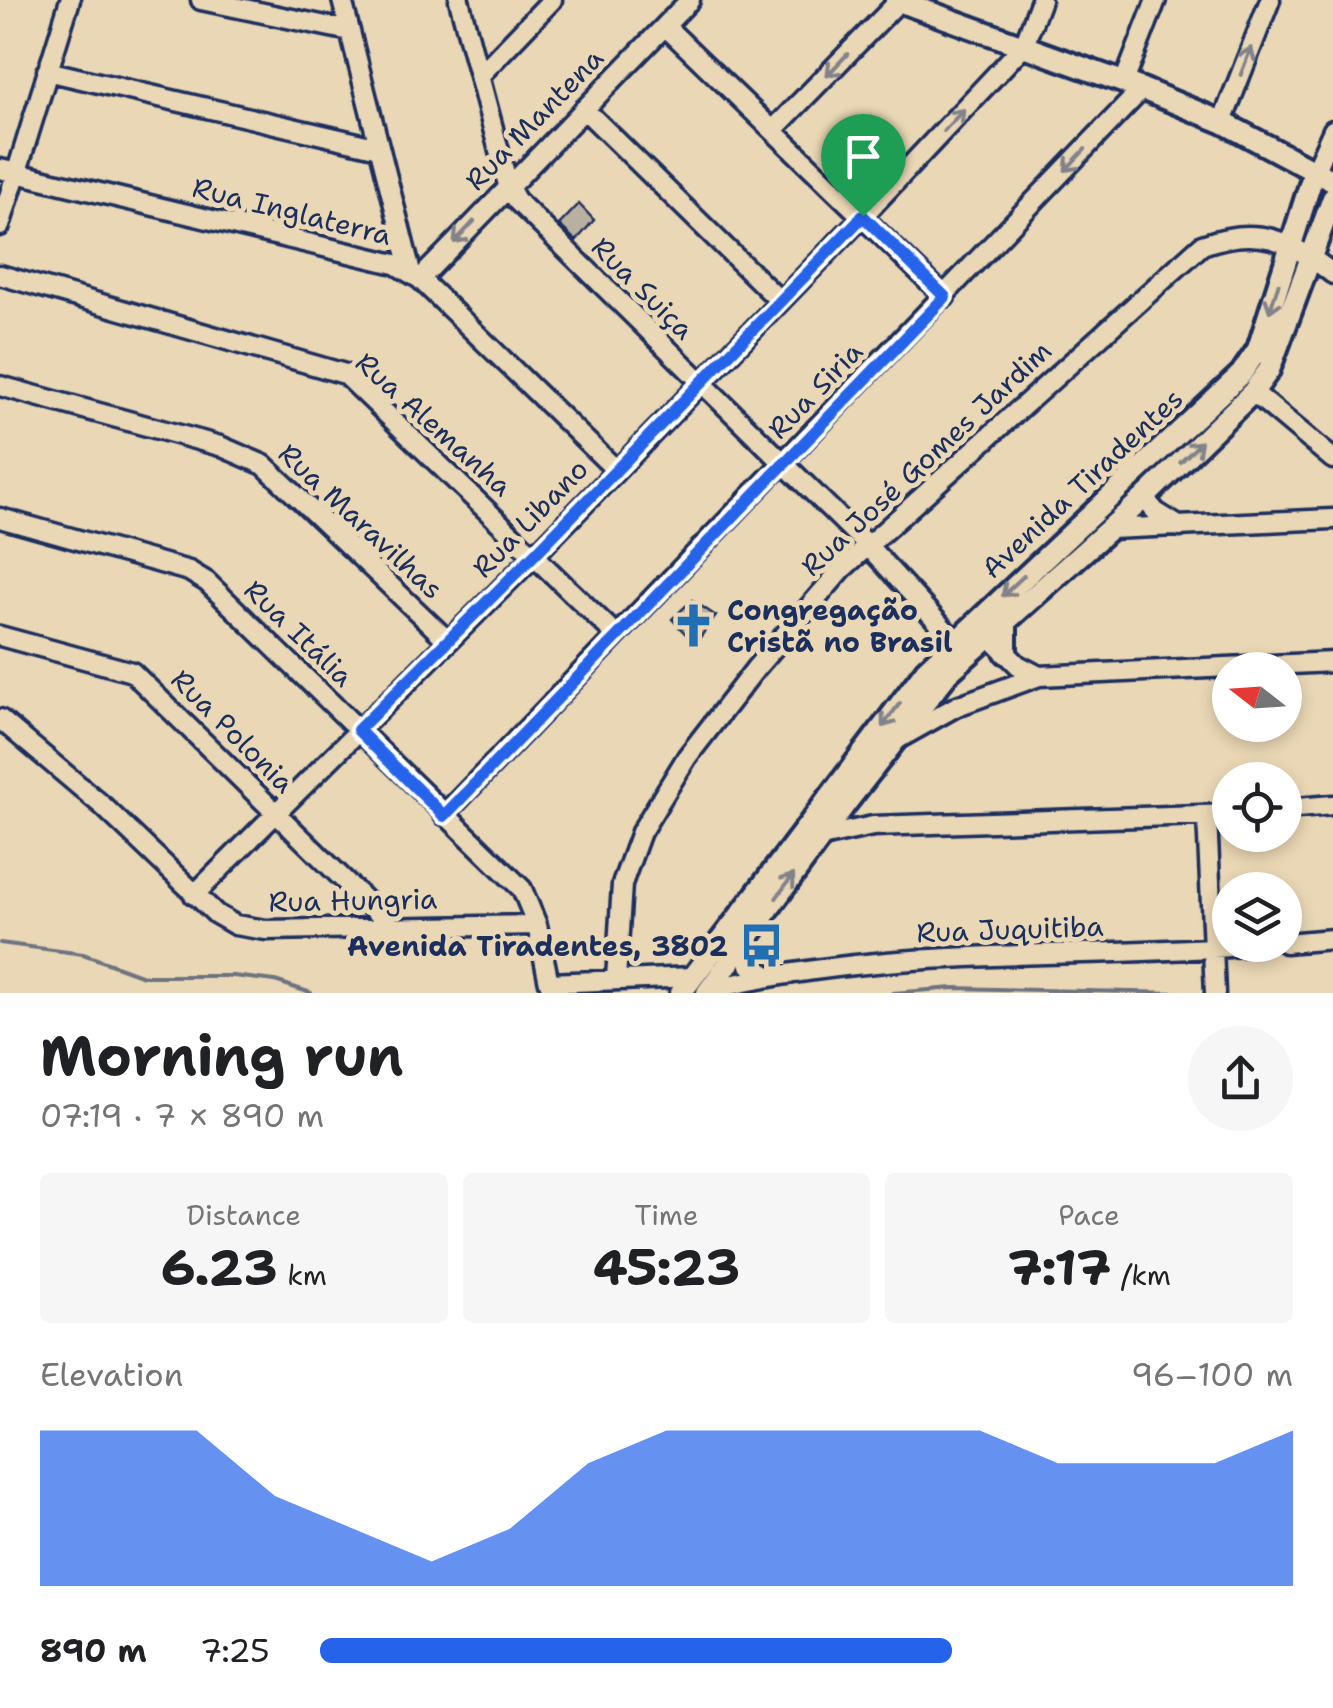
<!DOCTYPE html>
<html lang="en">
<head>
<meta charset="utf-8">
<style>
  :root { --surface:#fff; --page:#f6f6f6; --text:#202124; --muted:#757577; --accent:#2563eb }
  body { margin:0; font-family:"Shantell Sans",sans-serif; background:var(--page); color:var(--text); height:100vh; display:flex; flex-direction:column; font-size:38px; white-space:nowrap }
  * { box-sizing:border-box; margin:0 }
  p { font-size:32px; color:var(--muted) }
  .icon { flex:none; width:55px; height:55px; fill:none; stroke:currentColor; stroke-width:2; stroke-linecap:round; stroke-linejoin:round }
  .map { position:relative; height:993px; overflow:hidden }
  .side { display:flex; flex-direction:column; background:var(--surface); flex:1 }
  .side>* { flex:none }
  .needle { width:65px; rotate:287deg }
  .tools { position:absolute; left:1212px; top:652px; display:grid; gap:20px }
  .tools a { display:grid; place-items:center; width:90px; height:90px; border-radius:50%; background:var(--surface); box-shadow:0 5px 15px #0003; font-size:50px }
  .pin { position:absolute; display:grid; place-items:center; width:85px; height:85px; color:#fff; margin:-102px -42px; border-radius:50% 50% 50% 0; rotate:-45deg; box-shadow:0 0 10px #0007 }
  .pin .icon { rotate:45deg }
  .round { display:grid; place-items:center; flex:none; width:105px; height:105px; border-radius:52px; background:var(--page) }
  .headline { display:flex; align-items:center; justify-content:space-between; height:170px; padding:0 40px }
  h1 { font-size:55px; font-weight:700; line-height:75px }
  .metrics { display:grid; grid-template-columns:repeat(3,1fr); gap:15px; height:170px; padding:10px 40px }
  .metrics div { display:grid; align-content:center; border-radius:10px; background:var(--page); text-align:center }
  .metrics b { font-size:50px; font-weight:700 }
  .metrics small { font-size:28px; font-weight:400 }
  .metrics p { font-size:28px }
  .chart { height:280px; padding:20px 40px }
  .chart p { display:flex; justify-content:space-between }
  .chart svg { width:100%; height:180px; margin-top:10px; fill:var(--accent); opacity:.7 }
  ul { padding:0 40px; list-style:none; font-size:32px }
  li { display:grid; grid-template-columns:160px 120px 1fr; align-items:center; height:75px }
  li i { height:25px; border-radius:12px; background:var(--accent) }
  .map>svg:first-child { display:block }
  .lines { fill:none; stroke-linecap:round; stroke-linejoin:round }
  .stream { stroke:#6e7381; stroke-width:4 }
  .building { fill:#bab0a1; stroke:#1b2f5e; stroke-width:2.5 }
  .minor-casing { stroke:#1b2f5e; stroke-width:25 }
  .major-casing { stroke:#1b2f5e; stroke-width:28 }
  .minor { stroke:#ead7b5; stroke-width:18 }
  .major { stroke:#ead7b5; stroke-width:20 }
  .oneway { stroke:#82838a }
  .route-casing { stroke:#fff; stroke-width:20 }
  .route { stroke:#2563eb; stroke-width:12 }
  .labels { text-anchor:middle; dominant-baseline:central; stroke-width:10; stroke-linejoin:round; paint-order:stroke }
  .street-label { font-size:28px; fill:#1b2f5e; stroke:#ead7b5 }
  .poi-label { font-size:28px; font-weight:bold; fill:#1b2f5e; stroke:#ead7b5; text-anchor:start }
</style>
</head>
<body>
<div class="map">
<svg width="1333" height="993" viewBox="0 0 1333 993">
  <rect width="100%" height="100%" fill="#ead7b5"/>
  <filter id="ink" filterUnits="userSpaceOnUse"><feTurbulence type="fractalNoise" baseFrequency=".01" numOctaves="2"/><feDisplacementMap in="SourceGraphic" scale="20" xChannelSelector="R" yChannelSelector="G"/><feConvolveMatrix kernelMatrix="1 2 1 2 8 2 1 2 1" color-interpolation-filters="sRGB"/></filter>
  <g filter="url(#ink)">
    <g class="lines">
      <path class="stream" d="M0,943L83,954L143,976H233L275,981L311,993
        M893,993L953,988L1178,993"/>
    </g>
    <path class="building" d="M579,204L594,220L576,241L559,225Z
      M692,600L716,616L695,644L672,619Z"/>
    <g class="lines">
      <defs>
        <path id="minor" d="M201,0L350,31
          M342,0L411,272
          M459,0L508,185L516,200L869,547L955,641
          M665,26L945,297
          M47,71L379,148
          M480,75L552,0
          M1124,82L1156,0
          M584,109L780,301
          M1222,122L1270,0
          M775,128L899,1
          M0,169L395,264L420,279L615,469
          M1314,172L1333,130
          M0,226L70,0
          M0,275L345,374L616,635
          M420,279L690,0
          M0,386L220,446L264,465L448,641
          M1253,392L1333,459
          M1144,498L1156,512L1180,527
          M0,518L189,571L207,582L522,889L537,925L549,983L693,977
          M1110,529L1333,519
          M0,636L132,672L392,927
          M997,644L1018,665L1039,676
          M0,719L103,806L216,914L235,925L266,930L537,925
          M898,739L957,706L1039,676L1333,662
          M1285,809L1333,805
          M444,815L1142,89
          M1207,816L1215,993
          M821,837L873,826L1230,814
          M194,895L535,555L863,216L1024,45L1041,0
          M746,939L750,965L767,975
          M1285,943L1333,939
          M616,979L622,884L641,832L687,757L756,668L842,569L1202,245C1257,225 1289,239 1333,274
          M709,990C887,945 1074,960 1256,945"/>
        <path id="major" d="M896,0L1142,89L1222,122L1333,181
          M1006,653V619
          M681,993L926,670L1241,374L1258,349L1314,172
          M707,993L846,803L948,673L1144,498L1253,392L1269,370L1333,198"/>
      </defs>
      <use href="#minor" class="minor-casing"/>
      <use href="#major" class="major-casing"/>
      <use href="#minor" class="minor"/>
      <use href="#major" class="major"/>
    </g>
    <defs><path id="oneway-shaft" d="M-6 0H5M1.5-3L5.5 0L1.5 3" fill="none" stroke-width="1.6" stroke-linecap="round" stroke-linejoin="round" transform="scale(2.5)"/></defs>
    <g class="oneway">
      <use href="#oneway-shaft" transform="translate(1246 61) rotate(-69)"/>
      <use href="#oneway-shaft" transform="translate(837 65) rotate(134)"/>
      <use href="#oneway-shaft" transform="translate(954 120) rotate(-47)"/>
      <use href="#oneway-shaft" transform="translate(1075 160) rotate(133)"/>
      <use href="#oneway-shaft" transform="translate(464 232) rotate(133)"/>
      <use href="#oneway-shaft" transform="translate(1274 298) rotate(108)"/>
      <use href="#oneway-shaft" transform="translate(1191 452) rotate(-44)"/>
      <use href="#oneway-shaft" transform="translate(1013 586) rotate(137)"/>
      <use href="#oneway-shaft" transform="translate(891 715) rotate(127)"/>
      <use href="#oneway-shaft" transform="translate(785 886) rotate(-54)"/>
    </g>
  </g>
  <g class="lines" filter="url(#ink)">
    <defs>
      <path id="route" d="M863,216L945,297L444,816L358,730L534,555Z"/>
    </defs>
    <use href="#route" class="route-casing"/>
    <use href="#route" class="route"/>
  </g>
  <defs>
    <symbol id="church-bare" viewBox="-9 -9 18 18"><path d="M-1.2-6h2.4v3.5h3.3v2.4h-3.3V6h-2.4V-.1h-3.3v-2.4h3.3Z" fill="#1f6fb2" stroke="#ead7b5" stroke-width="2.5" paint-order="stroke"/></symbol>
    <symbol id="bus-bare" viewBox="-9 -9 18 18"><path d="M-5-6H5V4H4V6H2V4H-2V6H-4V4H-5ZM-3.5-4V0h7V-4ZM-3.5 1.2v1.5H-2V1.2ZM2 1.2v1.5H3.5V1.2Z" fill="#1f6fb2" stroke="#ead7b5" stroke-width="2.5" paint-order="stroke"/></symbol>
  </defs>
  <g fill-rule="evenodd">
    <use href="#church-bare" x="662" y="594" width="63" height="63"/>
    <use href="#bus-bare" x="730" y="914" width="63" height="63"/>
  </g>
  <g class="labels">
    <g class="street-label">
      <text transform="translate(534 119) rotate(-46)">Rua Mantena</text>
      <text transform="translate(292 211) rotate(14)">Rua Inglaterra</text>
      <text transform="translate(643 288) rotate(45)">Rua Suiça</text>
      <text transform="translate(815 390) rotate(-46)">Rua Siria</text>
      <text transform="translate(434 424) rotate(42)">Rua Alemanha</text>
      <text transform="translate(926 458) rotate(-43)">Rua José Gomes Jardim</text>
      <text transform="translate(1082 483) rotate(-43)">Avenida Tiradentes</text>
      <text transform="translate(530 518) rotate(-46)">Rua Libano</text>
      <text transform="translate(361 521) rotate(43)">Rua Maravilhas</text>
      <text transform="translate(299 633) rotate(44)">Rua Itália</text>
      <text transform="translate(233 731) rotate(45)">Rua Polonia</text>
      <text transform="translate(353 900) rotate(-1)">Rua Hungria</text>
      <text transform="translate(1010 929) rotate(-2)">Rua Juquitiba</text>
    </g>
    <g class="poi-label">
      <text x="727" y="610">Congregação<tspan x="727" dy="32">Cristã no Brasil</tspan></text>
      <text x="728" y="946" text-anchor="end">Avenida Tiradentes, 3802</text>
    </g>
  </g>
</svg>
<div class="tools">
<a><svg class="needle" viewBox="-14 -14 28 28"><path d="M0-13l5 13h-10z" fill="#e53935"/><path d="M0 13l5-13h-10z" fill="#757577"/></svg></a>
<a><svg class="icon" aria-label="locate" viewBox="0 0 24 24"><circle cx="12" cy="12" r="6"/><path d="M12 2v4M12 18v4M2 12h4M18 12h4"/></svg></a>
<a><svg class="icon" aria-label="layers" viewBox="0 0 24 24"><path d="M12 4l9 5-9 5-9-5zM3 14l9 5 9-5"/></svg></a>
</div>
<div class="pin" style="left:863px;top:216px;background:#1e9e55"><svg class="icon" aria-label="arrive" viewBox="0 0 24 24"><path d="M6 21V4h12l-3 4 3 4H6"/></svg></div>
</div>
<section class="side">
<div class="headline"><div><h1>Morning run</h1><p>07:19 · 7 × 890 m</p></div><a class="round"><svg class="icon" aria-label="share" viewBox="0 0 24 24"><path d="M12 15V3M7 8l5-5 5 5M5 13v7h14v-7"/></svg></a></div>
<div class="metrics">
<div><p>Distance</p><b>6.23<small> km</small></b></div>
<div><p>Time</p><b>45:23</b></div>
<div><p>Pace</p><b>7:17<small> /km</small></b></div>
</div>
<div class="chart"><p><span>Elevation</span>96–100 m</p>
<svg viewBox="0 0 160 44" preserveAspectRatio="none"><path d="M0 44V6L10 6L20 6L30 22L40 30L50 38L60 30L70 14L80 6L90 6L100 6L110 6L120 6L130 14L140 14L150 14L160 6V44z"/></svg>
</div>
<ul>
<li><b>890 m</b>7:25<i style="width:65%"></i></li>
</ul>
</section>
</body>
</html>
